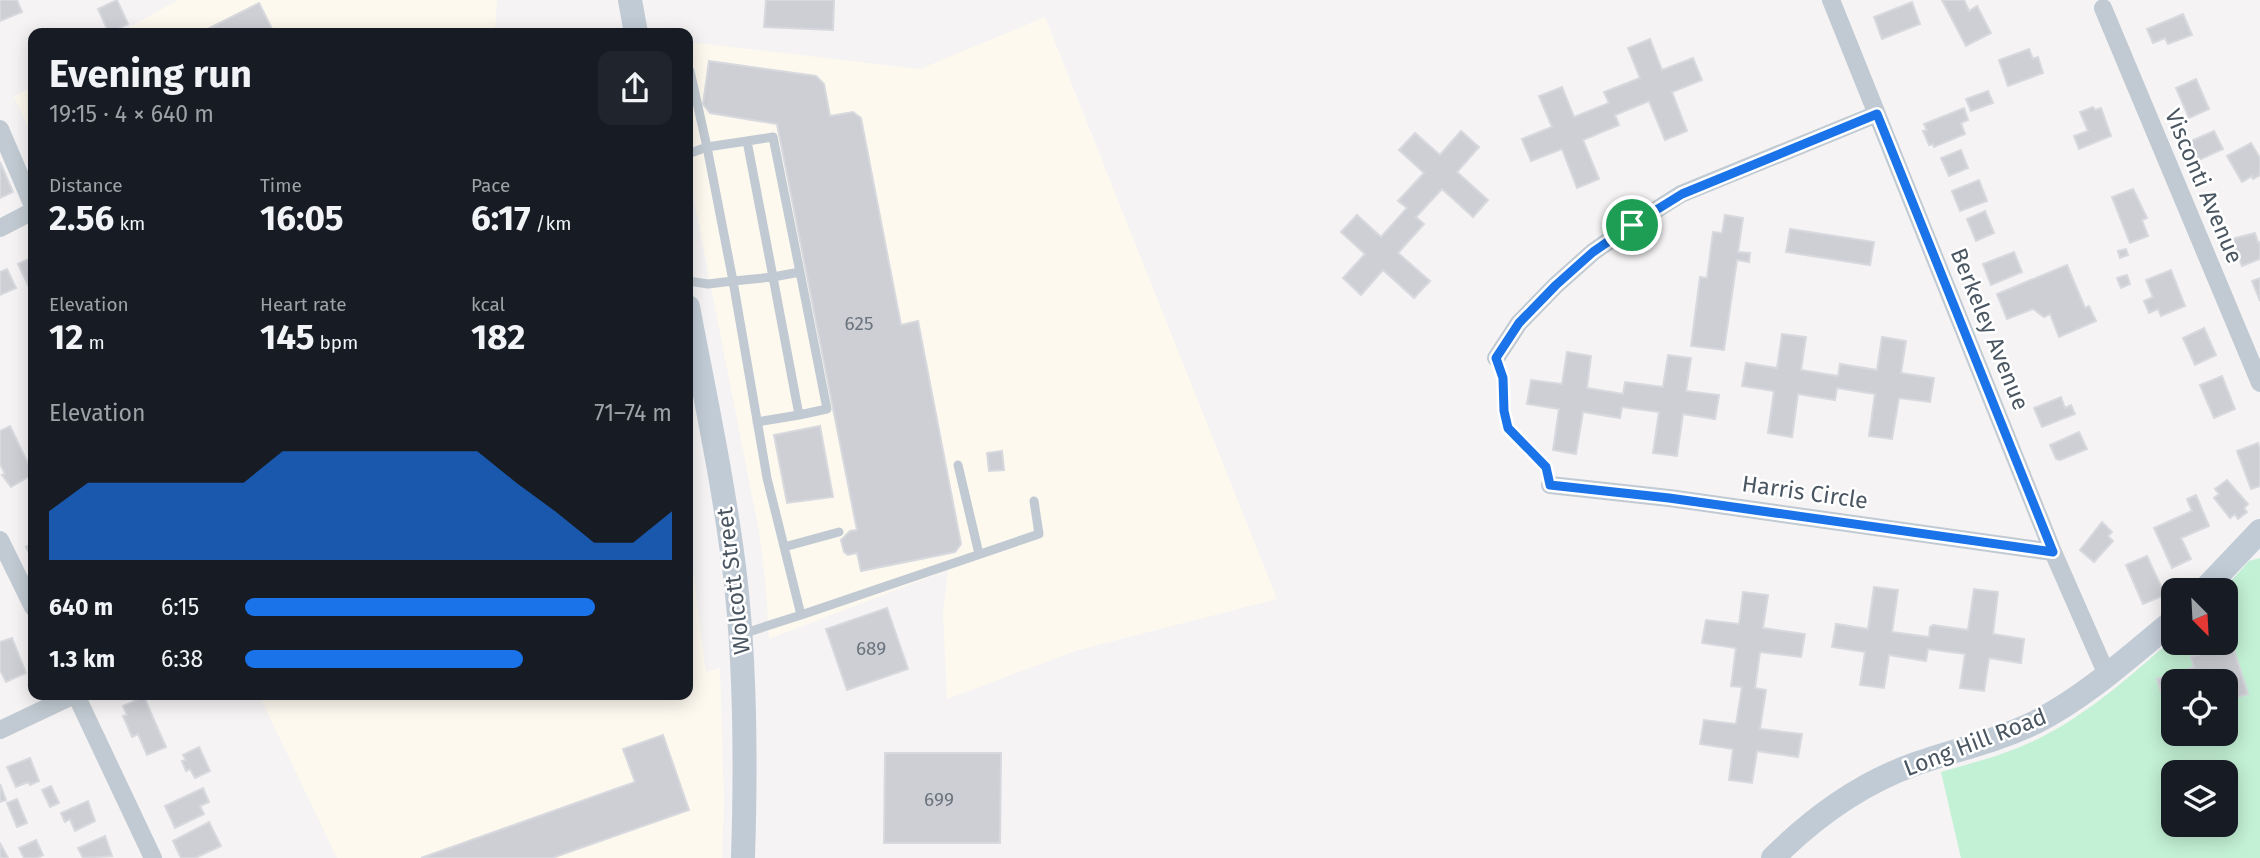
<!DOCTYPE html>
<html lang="en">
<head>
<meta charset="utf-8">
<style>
  :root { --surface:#171b24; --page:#20242c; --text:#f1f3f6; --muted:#9ea1a6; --accent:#1a73e8 }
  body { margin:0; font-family:"Fira Sans",sans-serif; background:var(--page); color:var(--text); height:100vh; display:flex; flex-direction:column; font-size:26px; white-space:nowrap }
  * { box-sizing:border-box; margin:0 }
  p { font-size:23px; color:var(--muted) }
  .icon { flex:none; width:38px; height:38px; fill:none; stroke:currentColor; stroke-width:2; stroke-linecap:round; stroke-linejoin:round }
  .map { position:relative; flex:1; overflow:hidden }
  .sheet { position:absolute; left:28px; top:28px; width:665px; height:672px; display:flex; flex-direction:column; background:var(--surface); border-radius:14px; box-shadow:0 4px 18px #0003 }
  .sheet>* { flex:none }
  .needle { width:46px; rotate:156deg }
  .buttons { position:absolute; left:2161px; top:578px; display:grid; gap:14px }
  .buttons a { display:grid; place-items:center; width:77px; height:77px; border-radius:14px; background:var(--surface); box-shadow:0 4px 18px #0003; font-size:35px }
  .pin { position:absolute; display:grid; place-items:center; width:60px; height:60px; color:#fff; margin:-30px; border:4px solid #fff; border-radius:50%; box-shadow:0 2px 7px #0007 }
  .round { display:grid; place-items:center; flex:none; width:74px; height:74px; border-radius:14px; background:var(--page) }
  .head { display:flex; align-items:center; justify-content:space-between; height:119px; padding:0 21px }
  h1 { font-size:38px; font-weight:700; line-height:52px }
  .figures { display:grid; grid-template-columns:repeat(3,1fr); gap:10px; height:119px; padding:7px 21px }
  .figures div { display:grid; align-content:center }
  .figures b { font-size:35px; font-weight:700 }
  .figures small { font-size:19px; font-weight:400 }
  .figures p { font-size:19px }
  .chart { height:196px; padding:14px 21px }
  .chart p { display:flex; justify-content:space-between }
  .chart svg { width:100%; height:126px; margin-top:7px; fill:var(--accent); opacity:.7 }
  ul { padding:0 21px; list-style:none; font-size:23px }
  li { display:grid; grid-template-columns:112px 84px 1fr; align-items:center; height:52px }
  li i { height:18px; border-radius:9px; background:var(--accent) }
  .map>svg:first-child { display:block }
  .commercial { fill:#fdf9ef }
  .green { fill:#c3f1d5; fill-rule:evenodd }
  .building { fill:#cdcfd5; stroke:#d7d9de; stroke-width:2 }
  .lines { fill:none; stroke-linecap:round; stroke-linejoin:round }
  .path { stroke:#7ad0a6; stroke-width:2.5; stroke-dasharray:5 3.5; stroke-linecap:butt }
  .service { stroke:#c1cad2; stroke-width:9 }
  .minor { stroke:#c1cad2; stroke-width:18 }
  .secondary { stroke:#c1cbd6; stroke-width:24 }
  .route-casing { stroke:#fff; stroke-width:14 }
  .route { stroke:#1a73e8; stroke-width:9 }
  .labels { text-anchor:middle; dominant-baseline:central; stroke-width:5; stroke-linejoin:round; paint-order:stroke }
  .number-label { font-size:19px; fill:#6b747e }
  .street-label { font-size:23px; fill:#4a5661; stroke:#fff }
</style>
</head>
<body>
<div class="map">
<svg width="2260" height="858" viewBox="0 0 2260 858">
  <rect width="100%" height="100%" fill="#f5f3f3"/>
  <path class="commercial" d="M178,0H497L495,33H119Z
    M1045,17L1277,599L1075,651L947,699L943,614L948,570L769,639L766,588L759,531L688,170V42L920,69Z
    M33,85V137L14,97Z
    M688,532L706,672L720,668L724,803L722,858H337L259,695H688Z"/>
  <path class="green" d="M2260,558V858H1961L1941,772C1971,763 2001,756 2029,743C2083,719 2129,677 2173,639L2174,642H2226V590H2223L2249,561ZM2174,681H2226V733H2174ZM2174,772H2226V824H2174Z"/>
  <path class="building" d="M0,0H17L22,12L0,21Z
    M117,0L128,24L109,33L98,9Z
    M766,0H834L833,30L764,27Z
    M1942,0H1964L1969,11L1977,6L1991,33L1966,46Z
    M1912,2L1920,24L1882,39L1874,17Z
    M259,3L274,33H200Z
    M2183,14L2192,35L2168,44L2165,38L2153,43L2147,29Z
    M1650,39L1662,70L1693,58L1702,80L1672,92L1687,131L1665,140L1649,101L1615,115L1619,125L1583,140L1599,179L1577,188L1562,149L1531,161L1522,139L1552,127L1539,96L1562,87L1574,117L1609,103L1604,92L1640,78L1628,48Z
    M2029,49L2033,59L2038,57L2043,73L2008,86L1999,60Z
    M709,61L816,76L824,84L830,116L853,112L861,118L901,325L918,321L961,544L955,552L861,571L857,553L848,555L844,552L841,540L850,531L857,530L777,124L710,113L703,104Z
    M2196,79L2209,109L2189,118L2176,88Z
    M1988,91L1993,103L1971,111L1966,99Z
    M2093,107L2095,110L2101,108L2111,136L2079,149L2074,136L2088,131L2080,112Z
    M1964,108L1968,120L1961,123L1965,134L1934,147L1933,144L1929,145L1923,131L1927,130L1924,124Z
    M1461,131L1479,147L1457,172L1488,200L1473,217L1442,189L1416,217L1424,224L1398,253L1430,281L1414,298L1383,270L1361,295L1343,278L1365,254L1341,232L1357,215L1381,237L1407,208L1398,201L1424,173L1399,150L1415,133L1440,155Z
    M2214,131L2223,149L2199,160L2191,141Z
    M2251,143L2260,158V175L2253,179L2252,176L2242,182L2227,156Z
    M1961,150L1968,168L1949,176L1941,158Z
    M0,162L13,192L0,198Z
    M1979,180L1987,201L1960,211L1952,191Z
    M2133,189L2147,218L2142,220L2148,236L2130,243L2112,197Z
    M1985,211L1994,233L1976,241L1967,219Z
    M1725,215L1743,218L1738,252L1750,253L1749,262L1737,260L1724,350L1691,346L1700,277L1707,278L1713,232L1722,233Z
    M1790,229L1874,242L1870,265L1786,252Z
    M2255,233L2258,243L2260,242V259L2242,266L2237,253L2233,254L2228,240Z
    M2126,249L2128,255L2120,258L2118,251Z
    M2014,252L2022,272L1991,285L1983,264Z
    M33,257V286L29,287L18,264Z
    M2067,265L2085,308L2089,306L2096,321L2059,337L2050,314L2044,317L2033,309L2007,319L1997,294Z
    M7,269L16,288L0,295V272Z
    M2171,270L2185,306L2161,316L2158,309L2149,313L2144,301L2153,297L2146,280Z
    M2127,275L2130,284L2121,288L2117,278Z
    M2260,278V301L2252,281Z
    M2204,328L2216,355L2195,365L2183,338Z
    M1782,334L1806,337L1801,370L1838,376L1840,364L1877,370L1882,337L1906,341L1901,373L1934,378L1930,402L1899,398L1892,439L1869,436L1875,394L1837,388L1835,400L1798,394L1792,437L1768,433L1774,391L1742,386L1746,363L1777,368Z
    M1567,352L1591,356L1587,388L1623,394L1625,382L1663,387L1668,355L1691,358L1686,391L1719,395L1715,419L1683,414L1677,456L1653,453L1659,412L1622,407L1620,418L1583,412L1576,454L1553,450L1559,409L1527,404L1531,380L1562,384Z
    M2222,376L2235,409L2214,418L2200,385Z
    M2061,397L2065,408L2071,405L2075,414L2042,427L2034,408Z
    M10,426L33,474L11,487L2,475L5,474L0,464V431Z
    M820,426L833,497L787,503L774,435Z
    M2079,432L2087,449L2060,460L2056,459L2050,445Z
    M2258,443L2260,449V486L2251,489L2237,451Z
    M1002,451L1004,470L989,471L987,453Z
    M2227,480L2248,504L2244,508L2247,512L2238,519L2235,514L2230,518L2214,498L2219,494L2215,489Z
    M2196,495L2209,526L2181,538L2191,559L2172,568L2154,528L2192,511L2187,499Z
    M2102,522L2112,532L2108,536L2113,541L2094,562L2080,550Z
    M33,543V560L26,547Z
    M2147,556L2165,595L2143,604L2126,565Z
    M1874,587L1898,590L1892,632L1929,637L1930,627L1933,625L1968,630L1974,589L1998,592L1993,634L2024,639L2021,663L1989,658L1984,691L1960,688L1965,654L1928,649L1926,661L1889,655L1884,688L1860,685L1865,652L1832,647L1836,624L1868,629Z
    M1743,592L1768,595L1763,628L1805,634L1801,657L1760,652L1755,688L1766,690L1760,729L1802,734L1798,757L1757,751L1752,783L1729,780L1733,749L1700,744L1704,720L1736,724L1742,687L1731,686L1736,648L1702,643L1706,620L1739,624Z
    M887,608L908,669L847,690L826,629Z
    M12,638L26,673L6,682L0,670V642Z
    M2231,641L2248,694L2226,700V681H2174V717L2169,718L2157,679L2194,667L2191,657L2203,653L2202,650Z
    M144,697L166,747L147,755L138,734L132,737L123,716L127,715L123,706Z
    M663,735L689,810L552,858H421L635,782L623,749Z
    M199,747L210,771L195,778L190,769L186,771L182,761L186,760L183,755Z
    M885,753H1001L1000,843H884Z
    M30,758L39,781L30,785L28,782L16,787L7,767Z
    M0,784L6,800L0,802Z
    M51,786L59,803L50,807L42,790Z
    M203,788L209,802L200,806L204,814L175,828L165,806Z
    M17,799L27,823L17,827L7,803Z
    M88,801L95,821L75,831L70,819L65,822L61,813Z
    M209,822L221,846L195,858H181L173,841Z
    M105,836L112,856L83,858L78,848Z
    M36,840L43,855L37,858H24L19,848Z
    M0,843L8,858H0Z"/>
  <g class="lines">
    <path class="path" d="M1501,373L1508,428L1547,468"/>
    <path class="service" d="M688,71H690L707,147L747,141L773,277L800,272L827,409L799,415
      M747,141L773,137L800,272
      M688,154L707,147L733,281L708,284L688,281
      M958,465L979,554
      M784,547L839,532
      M801,615L1039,534L1034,501
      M742,634L801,615L767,478L733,281L773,277L799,415L757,422"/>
    <path class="minor" d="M1831,0L2053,552L2107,675
      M2103,8L2260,383
      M0,129L33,206
      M0,228L33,211
      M1496,358L1519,323L1556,285L1593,252L1632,225L1681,194L1877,114
      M1550,485L1669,498L2053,552
      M0,540L33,607
      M76,695L153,858
      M0,730L74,695"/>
    <path class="secondary" d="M630,0L636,33
      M688,307C705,396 724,485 735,575C746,669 746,764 743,858
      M2204,590L2260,531
      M1773,858C1814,817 1859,784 1915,764C1955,750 1997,741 2036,722C2087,696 2130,656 2174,620"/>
  </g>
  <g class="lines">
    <defs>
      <path id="route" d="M1877,114L2053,552L1669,498L1550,485L1546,467L1508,428L1504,411L1503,378L1496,358L1519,323L1556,285L1593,252L1632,225L1682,194Z"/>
    </defs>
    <use href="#route" class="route-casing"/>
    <use href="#route" class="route"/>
  </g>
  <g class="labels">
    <g class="number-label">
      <text x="859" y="323">625</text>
      <text x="871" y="648">689</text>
      <text x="939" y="799">699</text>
    </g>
    <g class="street-label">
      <text transform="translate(2204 186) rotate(67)">Visconti Avenue</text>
      <text transform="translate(1990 329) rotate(68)">Berkeley Avenue</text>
      <text transform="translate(1805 492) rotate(8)">Harris Circle</text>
      <text transform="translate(733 581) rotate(-97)">Wolcott Street</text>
      <text transform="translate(1975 742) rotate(-21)">Long Hill Road</text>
    </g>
  </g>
</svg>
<div class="buttons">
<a><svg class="needle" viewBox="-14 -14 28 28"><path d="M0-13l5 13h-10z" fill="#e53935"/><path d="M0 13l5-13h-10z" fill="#9ea1a6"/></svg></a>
<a><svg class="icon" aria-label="locate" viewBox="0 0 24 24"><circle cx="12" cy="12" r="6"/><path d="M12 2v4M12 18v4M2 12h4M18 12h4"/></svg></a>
<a><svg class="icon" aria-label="layers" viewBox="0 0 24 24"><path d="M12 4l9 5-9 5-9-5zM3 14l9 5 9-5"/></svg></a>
</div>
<div class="pin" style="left:1632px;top:225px;background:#1e9e55"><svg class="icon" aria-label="arrive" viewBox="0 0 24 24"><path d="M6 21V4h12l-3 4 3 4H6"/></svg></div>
<section class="sheet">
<div class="head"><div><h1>Evening run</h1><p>19:15 · 4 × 640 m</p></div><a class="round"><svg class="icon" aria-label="share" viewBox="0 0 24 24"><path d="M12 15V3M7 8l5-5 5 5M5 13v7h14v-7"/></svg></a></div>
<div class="figures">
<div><p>Distance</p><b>2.56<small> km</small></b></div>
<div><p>Time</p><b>16:05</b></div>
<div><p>Pace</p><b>6:17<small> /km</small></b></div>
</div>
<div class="figures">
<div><p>Elevation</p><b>12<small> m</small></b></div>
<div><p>Heart rate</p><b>145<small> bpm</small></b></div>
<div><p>kcal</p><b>182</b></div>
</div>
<div class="chart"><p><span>Elevation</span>71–74 m</p>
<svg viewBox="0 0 160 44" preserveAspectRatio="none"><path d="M0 44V27L10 17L20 17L30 17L40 17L50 17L60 6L70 6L80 6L90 6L100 6L110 6L120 17L130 27L140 38L150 38L160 27V44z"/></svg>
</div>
<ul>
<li><b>640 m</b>6:15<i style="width:82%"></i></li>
<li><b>1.3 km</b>6:38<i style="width:65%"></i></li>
</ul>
</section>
</div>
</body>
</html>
